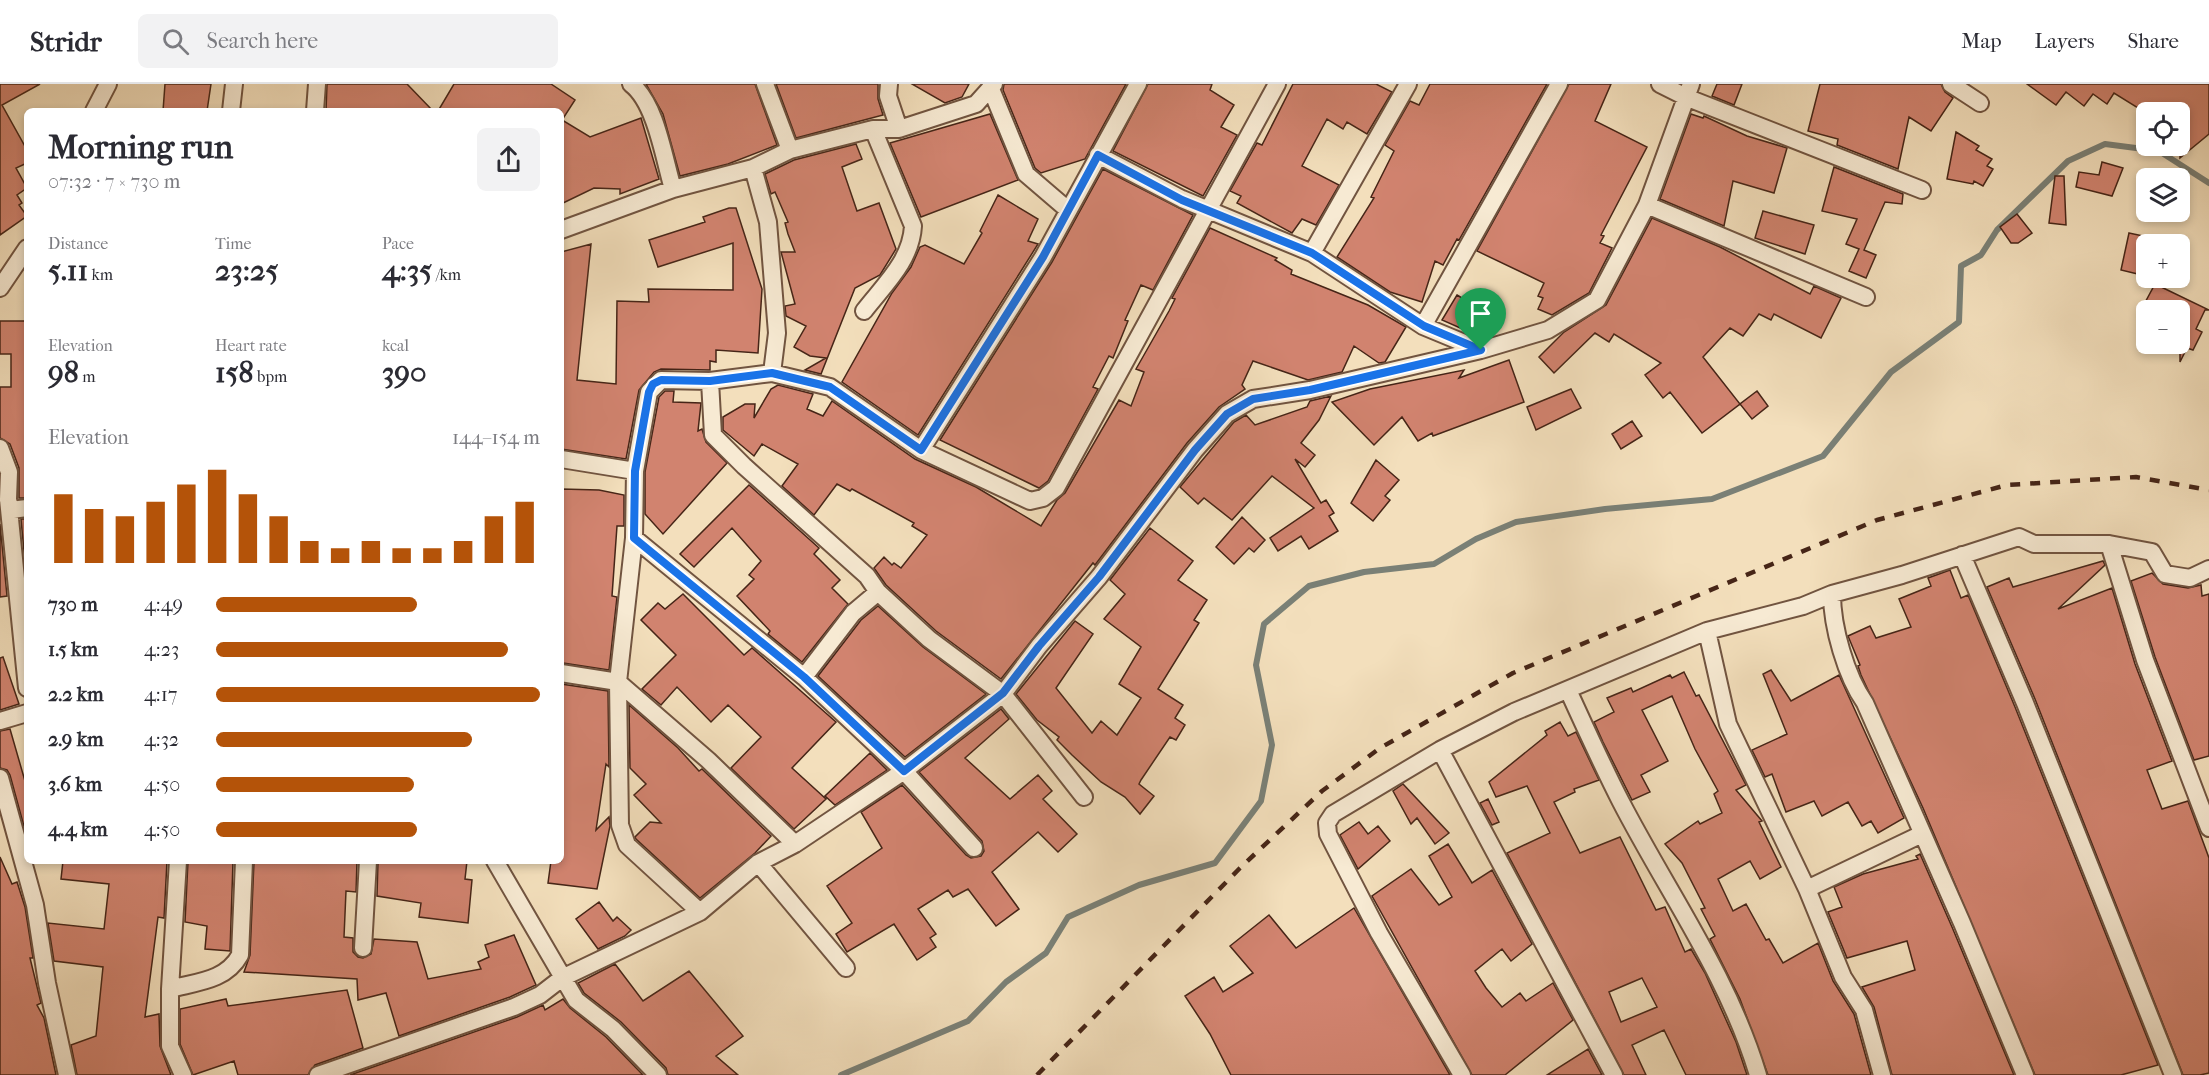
<!DOCTYPE html>
<html lang="en">
<head>
<meta charset="utf-8">
<style>
  :root { --surface:#fff; --page:#f2f2f3; --text:#2b2b33; --muted:#7c7c81; --line:#e1e1e2; --accent:#b45309 }
  body { margin:0; font-family:"IM FELL French Canon",serif; background:var(--page); color:var(--text); height:100vh; display:flex; flex-direction:column; font-size:22px; white-space:nowrap }
  * { box-sizing:border-box; margin:0 }
  p { font-size:20px; color:var(--muted) }
  .icon { flex:none; width:33px; height:33px; fill:none; stroke:currentColor; stroke-width:2; stroke-linecap:round; stroke-linejoin:round }
  .map { position:relative; flex:1; overflow:hidden }
  .drawer { position:absolute; left:24px; top:24px; width:540px; height:756px; display:flex; flex-direction:column; background:var(--surface); border-radius:9px; box-shadow:0 3px 9px #0003 }
  .drawer>* { flex:none }
  .fabs { position:absolute; left:2136px; top:18px; display:grid; gap:12px }
  .fabs a { display:grid; place-items:center; width:54px; height:54px; border-radius:9px; background:var(--surface); box-shadow:0 3px 9px #0003; font-size:30px }
  .pin { position:absolute; display:grid; place-items:center; width:51px; height:51px; color:#fff; margin:-62px -26px; border-radius:50% 50% 50% 0; rotate:-45deg; box-shadow:0 0 6px #0007 }
  .pin .icon { rotate:45deg }
  .round { display:grid; place-items:center; flex:none; width:63px; height:63px; border-radius:9px; background:var(--page) }
  .summary { display:flex; align-items:center; justify-content:space-between; height:102px; padding:0 24px }
  h1 { font-size:33px; font-weight:700; line-height:45px }
  .figures { display:grid; grid-template-columns:repeat(3,1fr); gap:9px; height:102px; padding:6px 24px }
  .figures div { display:grid; align-content:center }
  .figures b { font-size:30px; font-weight:700 }
  .figures small { font-size:16px; font-weight:400 }
  .figures p { font-size:16px }
  .chart { height:168px; padding:12px 24px }
  .chart p { display:flex; justify-content:space-between }
  .chart svg { width:100%; height:108px; margin-top:6px; stroke:var(--accent); stroke-width:6 }
  ul { padding:0 24px; list-style:none; font-size:20px }
  li { display:grid; grid-template-columns:96px 72px 1fr; align-items:center; height:45px }
  li i { height:15px; border-radius:8px; background:var(--accent) }
  header { display:flex; align-items:center; gap:36px; box-sizing:border-box; height:84px; padding:0 30px; background:var(--surface); border-bottom:2px solid var(--line) }
  header strong { font-size:28px }
  nav { display:flex; gap:33px; margin-inline-start:auto; font-size:21px }
  .search { width:420px; height:54px; background:var(--page); display:flex; align-items:center; gap:15px; box-sizing:border-box; padding:0 21px; border-radius:9px; color:var(--muted); font-size:22px }
  .map>svg:first-child { display:block }
  .lines { fill:none; stroke-linecap:round; stroke-linejoin:round }
  .stream { stroke:#7a8076; stroke-width:6 }
  .building { fill:#d1836f; stroke:#462517; stroke-width:1.5; fill-rule:evenodd }
  .minor-casing { stroke:#715440; stroke-width:20 }
  .minor { stroke:#f7ead3; stroke-width:16 }
  .rail { stroke:#462517; stroke-width:4.5; stroke-dasharray:10 10; stroke-linecap:butt }
  .route-casing { stroke:#fff; stroke-width:12 }
  .route { stroke:#1a73e8; stroke-width:8 }
</style>
</head>
<body>
<header>
<strong>Stridr</strong>
<div class="search"><svg class="icon" aria-label="search" viewBox="0 0 24 24"><circle cx="10" cy="10" r="6"/><path d="M15 15l6 6"/></svg>Search here</div>
<nav><a>Map</a><a>Layers</a><a>Share</a></nav>
</header>
<div class="map">
<svg width="2209" height="991" viewBox="0 0 2209 991">
  <rect width="100%" height="100%" fill="#f3dfbc"/>
  <filter id="stains"><feTurbulence type="fractalNoise" baseFrequency=".00333" numOctaves="4"/><feColorMatrix values="0 0 0 0 .2 0 0 0 0 .09 0 0 0 0 .02 0 0 0 .5 -.17"/></filter>
  <radialGradient id="worn" r=".72"><stop offset=".6" stop-color="#630" stop-opacity="0"/><stop offset="1" stop-color="#630" stop-opacity=".3"/></radialGradient>
  <g class="lines">
    <path class="stream" d="M841,991L968,937L1006,898L1046,869L1068,833L1139,801L1215,779L1261,717L1272,661L1256,581L1264,540L1309,502L1364,488L1434,480L1476,455L1516,438L1605,425L1712,415L1823,372L1891,288L1959,238L1961,182L1981,171L1997,146L2068,77L2105,60L2159,67L2209,99"/>
  </g>
  <path class="building" d="M0,0H40L2,21L27,66V79L16,84L27,104L17,111L22,119L19,121L27,132L0,151Z
    M165,0H211L207,27H163Z
    M327,0H407L433,27H326Z
    M454,0H551L575,16L562,36L590,53L641,34L659,95L620,110V105L594,104L561,120V27H438Z
    M646,0H755L777,61L728,80L680,92L663,30Z
    M776,0H878V15L883,31L796,54Z
    M912,0H969L962,13L945,19Z
    M1004,0H1126L1085,75L1041,89L1035,84L1003,6Z
    M1148,0H1212L1210,6L1234,21L1221,43L1237,51L1203,112L1113,67Z
    M1293,0H1376L1392,8L1367,50L1347,38L1343,45L1327,35L1302,82L1339,101L1316,141L1302,135L1292,149L1237,119L1241,112L1230,107L1257,59L1262,61Z
    M1430,0H1547L1459,156L1457,155L1443,181L1435,177L1422,218L1390,208L1337,173L1374,114L1371,113L1394,67L1385,61L1410,17L1419,21Z
    M1569,0H1611L1595,37L1647,63L1601,151L1604,152L1600,159L1612,164L1589,209L1552,231L1538,225L1543,214L1538,212L1544,199L1477,167Z
    M1717,0H1742L1734,21L1712,12Z
    M1820,0H1941L1945,8L1953,14L1931,47L1909,33L1898,85L1837,61L1838,55L1808,47Z
    M2027,0H2209V50L2180,74V28H2162L2146,22V29L2114,9L2107,20L2093,10L2084,22L2066,8L2056,21Z
    M990,30L1018,96L921,133L890,59Z
    M1691,30L1703,34L1704,32L1747,52L1787,64L1774,109L1733,97L1724,142L1660,115Z
    M1956,48L1979,62L1976,66L1992,75L1987,82L1993,85L1983,102L1974,97L1973,100L1947,95Z
    M856,60L862,75L842,83L857,127L879,119L896,165L880,191L855,204L821,290L805,286L826,274L810,272L794,263L806,242L786,232L785,222L795,220L781,168H795L788,150L785,139L788,138L775,108L771,110L765,90L794,76Z
    M2102,78L2123,84L2112,112L2076,103L2079,88L2099,91Z
    M1834,83L1903,110L1902,120L1885,118L1864,166L1876,171L1866,194L1849,187L1859,165L1846,160L1857,135L1822,127Z
    M1103,85L1193,131L1153,206L1141,201L1125,236L1128,237L1113,274L1109,272L1093,303L1098,305L1048,397L1039,404L940,356L1052,178Z
    M2055,92H2064L2066,141L2049,139Z
    M998,111L1038,135L1028,157L1038,160L918,351L842,298L892,209L911,183L920,163L925,161L964,180L982,149L980,147Z
    M729,124H736L762,205L758,269L716,266V278L710,277V286L661,285L654,288L639,306L626,375L561,365V168L591,160L577,296L616,300L617,217L649,218L648,205L733,206V159L658,183L649,156L705,138L703,133Z
    M1763,127L1814,141L1805,170L1755,154Z
    M2017,130L2032,149L2018,159H2011L2000,143Z
    M1652,134L1720,163L1810,210L1814,202L1841,214L1821,254L1774,230L1771,236L1759,230L1743,252L1730,244L1703,273L1740,320L1702,349L1670,308L1663,314L1645,291L1661,279L1614,250L1609,258L1595,249L1554,289L1539,273L1564,248L1606,221Z
    M1210,144L1277,174L1275,176L1292,186L1291,190L1368,221L1406,243L1385,278L1379,279L1354,262L1342,288L1308,296L1253,277L1242,301L1245,305L1219,323L1187,359L1095,481L1093,479L1001,595L936,547L886,501L874,484L884,473L892,481L894,479L901,484L927,451L912,442L914,439L852,405L850,407L837,400L814,431L782,402L798,380L762,360L754,372L723,346V333L745,320H755L754,334L771,305L778,301L813,310L807,325L823,332L832,317L915,375L976,403L1041,442L1057,416L1065,409L1119,316L1131,322L1144,288L1136,285L1169,227L1175,215L1172,214Z
    M2129,149L2148,153L2146,192L2121,186Z
    M2155,200L2209,226H2205L2196,245L2202,248L2193,266L2187,264L2180,278V226H2141Z
    M1457,211L1495,234L1483,254L1442,236Z
    M0,237H27V414H19V384L10,360L0,354V303H11V270H0Z
    M1509,276L1524,318L1433,352L1432,349L1418,357L1402,333L1374,361L1332,318L1370,305L1464,286L1459,294Z
    M1571,305L1581,324L1536,346L1527,323Z
    M665,307H674L673,318L701,319L698,347L702,345L706,358L727,379L663,450L645,430V388L659,313Z
    M1757,307L1768,322L1752,335L1740,320Z
    M1331,312L1319,336L1301,359L1315,371L1305,383L1295,375L1321,419L1326,416L1334,429L1329,432L1338,447L1309,465L1301,452L1278,467L1270,454L1314,424L1272,392L1232,436L1204,414L1198,420L1180,403L1234,338L1246,331L1255,341L1307,323L1310,317Z
    M1632,337L1642,352L1621,365L1612,350Z
    M1376,376L1399,396L1385,412L1390,416L1373,437L1351,419Z
    M749,401L819,464L814,470L840,496L832,504L848,520L802,578L768,550L770,547L737,512L754,495L749,491L761,477L732,444L694,483L680,470Z
    M561,405L599,406L624,411V442H617L612,512L617,513L609,586L563,579Z
    M1242,433L1265,456L1254,468L1249,464L1234,480L1216,463Z
    M21,435H27V499Z
    M0,440L7,512L0,513Z
    M1150,444L1193,477L1178,496L1207,516L1194,536L1199,539L1158,605L1183,621L1175,634L1185,641L1176,656L1170,653L1141,696L1139,700L1154,712L1140,730L1125,713L1101,698L1072,671L1057,656L1059,653L1037,636L1016,610L1075,537L1093,550L1056,604L1092,649L1101,637L1117,651L1141,614L1119,600L1141,563L1104,535L1125,510L1110,496Z
    M2103,477L2105,481L2058,525L2112,504L2135,580L2172,677L2147,686L2162,725L2188,717L2209,774V989L2200,991H2183L2035,615L1987,503L2009,494L2013,503Z
    M1950,486L1961,514L1968,511L2015,623L2158,981L2121,991H2035L1923,724L1861,591L1858,582L1860,581L1848,552L1870,542L1876,554L1911,543L1899,515L1931,502L1928,494Z
    M2152,489L2163,500L2188,504L2201,501L2202,512L2209,510V672L2194,676L2155,573L2131,497Z
    M683,510L744,571L752,564L836,638L792,684L826,715L794,745L731,684L761,653L728,621L711,638L677,603L661,621L642,605L676,571L641,536L658,519L665,525Z
    M878,522L923,563L986,610L905,673L818,592L861,536Z
    M3,573L19,620L0,626V574Z
    M1771,586L1791,617L1839,591L1904,734L1878,749L1871,737L1862,742L1848,718L1822,732L1814,717L1786,728L1772,690L1765,693L1752,666L1787,650L1763,590Z
    M1684,588L1696,612L1699,611L1746,701L1736,706L1762,737L1759,738L1781,783L1760,795L1750,777L1718,795L1733,827L1746,820L1766,856L1769,855L1783,879L1818,859L1833,897L1854,930L1871,991H1768L1740,915L1710,855L1715,852L1701,825L1705,824L1682,779L1665,760L1698,737L1700,740L1722,729L1714,710L1718,707L1695,665L1672,612L1642,626L1668,677L1641,691L1650,708L1632,716L1603,658L1594,638L1614,628L1607,614L1631,604L1633,608L1670,591L1672,594Z
    M561,600L608,607L609,683L606,680L596,746L609,733L610,742L597,805L548,799L551,777H561Z
    M629,621L678,664L699,687L702,685L771,752L755,769L700,814L636,755L635,753L650,738L661,739L634,711L646,700L630,684Z
    M1001,625L1009,635L965,674L1010,715L1038,691L1052,707L1043,715L1077,750L1058,768L1038,748L992,788L1019,825L996,842L968,805L953,813L948,806L918,825L936,850L930,854L936,863L917,876L894,840L847,868L836,850L852,839L827,802L882,764L861,728L902,701L966,771L971,774L981,772L984,767L982,757L919,688Z
    M1560,638L1568,652L1576,648L1599,696L1574,705L1575,708L1554,718L1580,769L1620,753L1656,826L1665,823L1685,868L1691,865L1705,889L1736,958L1747,991H1686L1664,946L1632,961L1646,991H1624L1507,769L1550,749L1527,702L1496,713L1489,698L1547,651L1545,647ZM1642,894L1657,923L1621,938L1609,908Z
    M10,645L27,704L25,746L10,691L7,686L0,684V647Z
    M870,669L887,686L835,721L825,712Z
    M1403,700L1449,749L1435,760L1417,734L1411,740L1393,707Z
    M1488,715L1499,738L1492,741L1480,719Z
    M1359,738L1368,750L1378,742L1390,757L1358,785L1340,751Z
    M1448,760L1472,799L1492,786L1532,860L1511,877L1502,865L1475,887L1486,904L1502,923L1520,909L1526,917L1553,899L1573,936L1505,991H1472L1372,812L1411,785L1439,821L1452,813L1429,772Z
    M1920,770L1952,843L2014,991H1892L1874,923L1862,903L1915,886L1907,857L1847,874L1828,828L1842,823L1834,803L1863,790L1918,775L1916,772Z
    M0,773L12,800L17,798L25,823L33,874H30L41,919L37,921L44,934L56,991H0Z
    M63,777H167L164,834L158,833L145,933L159,930L160,962L171,991H77L71,961L96,952L103,883L54,877L48,839L104,845L109,800L61,795Z
    M188,777H233L230,867L205,865L207,842L185,838Z
    M254,777H357L356,808L346,807L344,853L353,854V868L358,873L363,874L371,870L374,855L417,858L428,895L481,885L478,878L489,873L485,861L514,851L536,901L510,913L399,952L386,909L358,916L357,895L244,888L250,871Z
    M378,777H467L465,795L472,796L468,839L419,833L421,819L377,812Z
    M599,818L613,837L617,833L631,846L625,852L598,865L576,835Z
    M1354,824L1450,991H1231L1210,950L1185,912L1214,893L1223,908L1253,889L1230,862L1269,831L1296,864Z
    M615,880L643,917L689,887L743,952L716,972L738,991H668L666,984L621,938L584,909L578,899Z
    M347,906L363,964L315,981L308,991H238L234,977L193,991L180,960V925L226,915L228,922Z
    M563,915L570,924L606,953L643,991H350L517,933L543,921L545,926Z
    M1588,965L1602,991H1547Z"/>
  <g class="lines">
    <defs>
      <path id="minor" d="M631,0C656,19 664,75 673,105
        M765,0L790,66
        M889,0L888,12L899,45
        M1660,0L1688,14L1922,106
        M1951,0L1980,19
        M991,5L1026,90L1068,126
        M94,27L108,0
        M231,27L234,0
        M315,27L317,0
        M1098,71L1182,115L1312,169L1423,242L1481,266L1548,246L1597,216L1647,121L1691,0
        M753,84L768,138L777,249L772,289
        M1647,121L1866,213
        M561,146L673,105L753,84L790,66L873,45H899L976,20L994,0
        M1312,169L1408,0
        M0,204L27,164
        M864,227C884,201 911,177 913,142L873,45
        M1423,242L1559,0
        M710,297L713,351L744,382L867,492L878,508L929,555L1003,610L1084,713
        M0,364L9,388L8,415L27,604
        M921,366L1043,173L1138,0
        M561,375L635,387
        M8,416L11,426L27,424
        M634,454L804,593L904,687L974,764
        M2109,460L2145,576L2209,744
        M1962,471L2025,619L2173,991
        M1832,510C1832,543 1846,592 1865,619L1962,839L2025,991
        M1707,547L1728,640L1807,805L1843,893L1864,926L1882,991
        M561,589L618,598L708,676L795,760
        M804,593L853,529L878,508
        M1568,606C1585,643 1602,681 1621,718C1668,809 1728,891 1758,991
        M0,637L27,629
        M1440,666L1614,991
        M0,694L35,821L47,899L67,991
        M178,777L170,905V962L183,991
        M495,777L576,916L613,945L658,991
        M758,779L846,884
        M1807,805L1922,750
        M700,828L627,761L620,741L618,598L634,454L635,387L649,308L661,296L710,297L772,289L830,303L921,366L1030,417L1043,414L1056,404L1277,0
        M363,864L368,777
        M170,905C196,898 226,897 240,871L244,777
        M318,991L514,923L540,911L562,894L700,828L758,779L795,760L904,687L1003,610L1039,562L1099,493L1195,366L1227,330L1253,315L1310,306L1481,266
        M1462,991L1379,849L1328,750L1327,739L1333,730L1440,666L1514,628L1707,547L1803,522L1832,510L1902,491L2019,453L2034,460H2109L2152,468L2165,490L2190,494L2209,485"/>
    </defs>
    <use href="#minor" class="minor-casing"/>
    <use href="#minor" class="minor"/>
    <path class="rail" d="M1037,991L1240,784L1322,707L1380,664L1513,589L1877,436L2007,401L2136,393L2209,406"/>
  </g>
  <g class="lines">
    <defs>
      <path id="route" d="M1098,71L1182,116L1312,169L1424,242L1481,266L1310,306L1253,315L1227,330L1195,366L1099,493L1039,562L1003,609L904,687L804,593L634,454L635,387L649,308L653,300L661,296L710,297L772,289L830,303L921,366L1043,173Z"/>
    </defs>
    <use href="#route" class="route-casing"/>
    <use href="#route" class="route"/>
  </g>
  <rect width="100%" height="100%" filter="url(#stains)"/>
  <rect width="100%" height="100%" fill="url(#worn)"/>
</svg>
<div class="fabs">
<a><svg class="icon" aria-label="locate" viewBox="0 0 24 24"><circle cx="12" cy="12" r="6"/><path d="M12 2v4M12 18v4M2 12h4M18 12h4"/></svg></a>
<a><svg class="icon" aria-label="layers" viewBox="0 0 24 24"><path d="M12 4l9 5-9 5-9-5zM3 14l9 5 9-5"/></svg></a>
<a>+</a>
<a>−</a>
</div>
<div class="pin" style="left:1481px;top:266px;background:#1e9e55"><svg class="icon" aria-label="arrive" viewBox="0 0 24 24"><path d="M6 21V4h12l-3 4 3 4H6"/></svg></div>
<section class="drawer">
<div class="summary"><div><h1>Morning run</h1><p>07:32 · 7 × 730 m</p></div><a class="round"><svg class="icon" aria-label="share" viewBox="0 0 24 24"><path d="M12 15V3M7 8l5-5 5 5M5 13v7h14v-7"/></svg></a></div>
<div class="figures">
<div><p>Distance</p><b>5.11<small> km</small></b></div>
<div><p>Time</p><b>23:25</b></div>
<div><p>Pace</p><b>4:35<small> /km</small></b></div>
</div>
<div class="figures">
<div><p>Elevation</p><b>98<small> m</small></b></div>
<div><p>Heart rate</p><b>158<small> bpm</small></b></div>
<div><p>kcal</p><b>390</b></div>
</div>
<div class="chart"><p><span>Elevation</span>144–154 m</p>
<svg viewBox="0 0 160 44" preserveAspectRatio="none"><path d="M5 44V16M15 44V22M25 44V25M35 44V19M45 44V12M55 44V6M65 44V16M75 44V25M85 44V35M95 44V38M105 44V35M115 44V38M125 44V38M135 44V35M145 44V25M155 44V19"/></svg>
</div>
<ul>
<li><b>730 m</b>4:49<i style="width:62%"></i></li>
<li><b>1.5 km</b>4:23<i style="width:90%"></i></li>
<li><b>2.2 km</b>4:17<i style="width:100%"></i></li>
<li><b>2.9 km</b>4:32<i style="width:79%"></i></li>
<li><b>3.6 km</b>4:50<i style="width:61%"></i></li>
<li><b>4.4 km</b>4:50<i style="width:62%"></i></li>
</ul>
</section>
</div>
</body>
</html>
